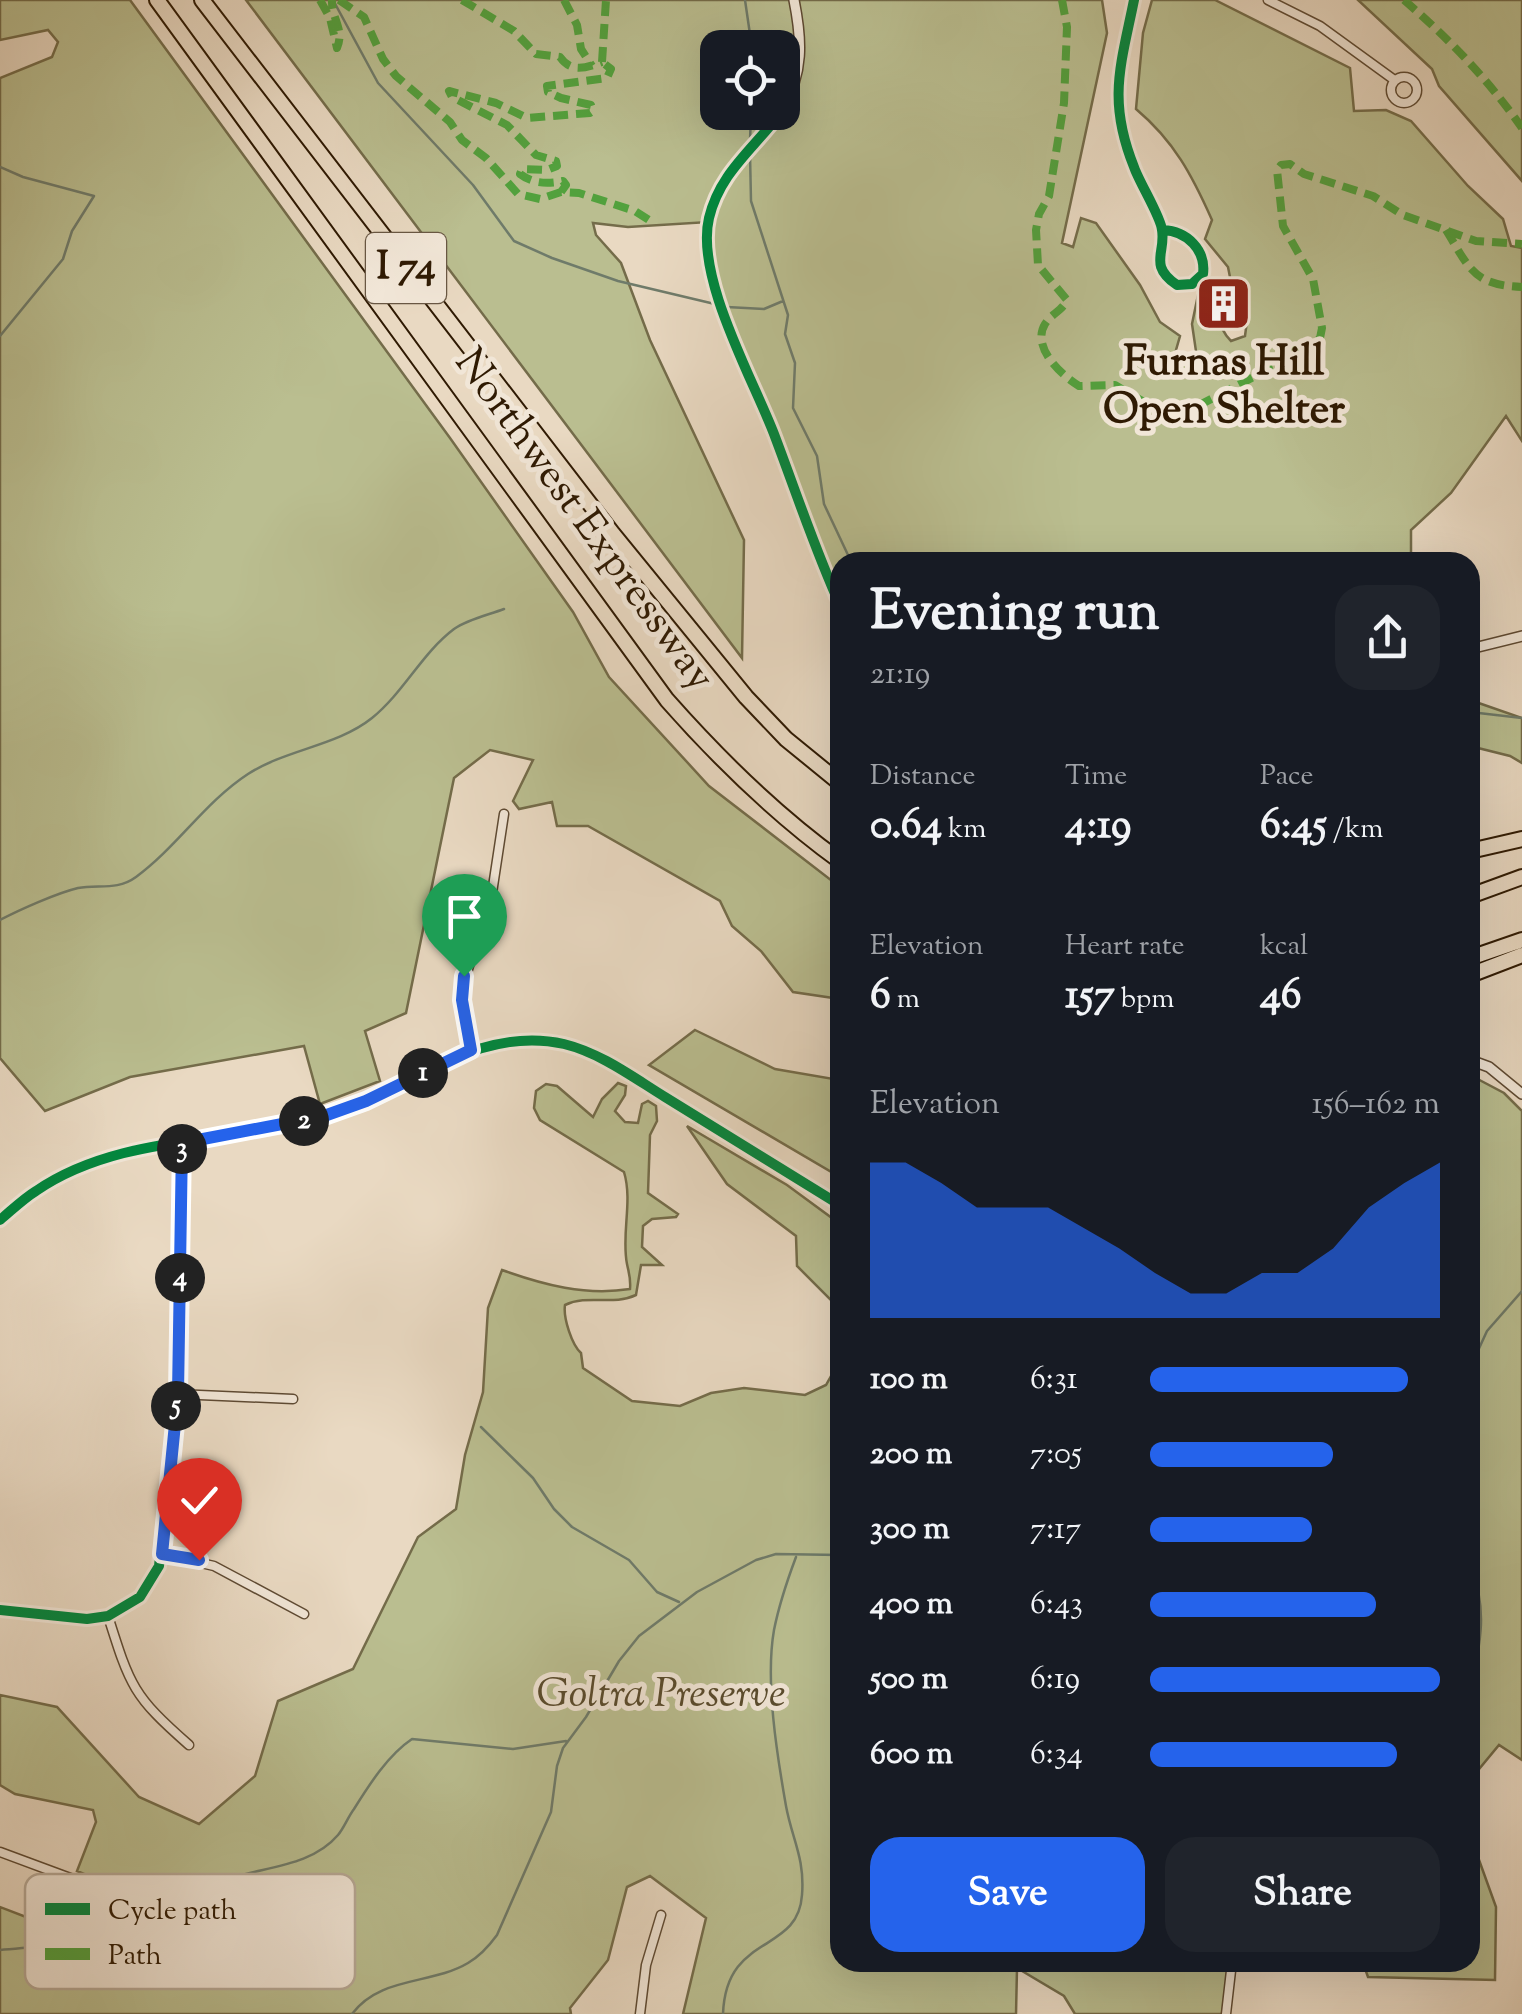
<!DOCTYPE html>
<html lang="en">
<head>
<meta charset="utf-8">
<style>
  :root { --surface:#171b24; --page:#20242c; --text:#f1f3f6; --muted:#9ea1a6; --accent:#2563eb }
  body { margin:0; font-family:"Sorts Mill Goudy",serif; background:var(--page); color:var(--text); height:100vh; display:flex; flex-direction:column; font-size:38px; white-space:nowrap }
  * { box-sizing:border-box; margin:0 }
  p { font-size:32px; color:var(--muted) }
  .icon { flex:none; width:55px; height:55px; fill:none; stroke:currentColor; stroke-width:2; stroke-linecap:round; stroke-linejoin:round }
  .map { position:relative; flex:1; overflow:hidden }
  .panel { position:absolute; left:830px; top:552px; width:650px; height:1420px; display:flex; flex-direction:column; background:var(--surface); border-radius:30px; box-shadow:0 10px 40px #0002 }
  .panel>* { flex:none }
  .tools { position:absolute; left:700px; top:30px; display:grid; gap:20px }
  .tools a { display:grid; place-items:center; width:100px; height:100px; border-radius:20px; background:var(--surface); box-shadow:0 10px 40px #0002; font-size:50px }
  .pin { position:absolute; display:grid; place-items:center; width:85px; height:85px; color:#fff; margin:-102px -42px; border-radius:50% 50% 50% 0; rotate:-45deg; box-shadow:0 0 10px #0007 }
  .pin .icon { rotate:45deg }
  .km { position:absolute; width:50px; height:50px; margin:-25px; border-radius:50%; background:#222; color:#fff; font-size:28px; line-height:50px; text-align:center }
  .round { display:grid; place-items:center; flex:none; width:105px; height:105px; border-radius:30px; background:var(--page) }
  .head { display:flex; align-items:center; justify-content:space-between; height:170px; padding:0 40px }
  h1 { font-size:55px; font-weight:700; line-height:75px }
  .stats { display:grid; grid-template-columns:repeat(3,1fr); gap:15px; height:170px; padding:10px 40px }
  .stats div { display:grid; align-content:center }
  .stats b { font-size:42px; font-weight:700 }
  .stats small { font-size:28px; font-weight:400 }
  .stats p { font-size:28px }
  .chart { height:280px; padding:20px 40px }
  .chart p { display:flex; justify-content:space-between }
  .chart svg { width:100%; height:180px; margin-top:10px; fill:var(--accent); opacity:.7 }
  .primary-button { display:flex; gap:20px; margin-top:auto; padding:20px 40px }
  .primary-button a { flex:1; height:115px; border-radius:30px; background:var(--accent); color:#fff; font-size:40px; font-weight:700; line-height:115px; text-align:center }
  .primary-button a+a { background:var(--page); color:var(--text) }
  ul { padding:0 40px; list-style:none; font-size:32px }
  li { display:grid; grid-template-columns:160px 120px 1fr; align-items:center; height:75px }
  li i { height:25px; border-radius:12px; background:var(--accent) }
  .map>svg:first-child { display:block }
  .green { fill:#babe90; stroke:#746c4a; stroke-width:2.5; fill-rule:evenodd }
  .lines { fill:none; stroke-linecap:round; stroke-linejoin:round }
  .stream { stroke:#6f7b6a; stroke-width:2.5 }
  .minor-casing { stroke:#5e4a33; stroke-width:11 }
  .tertiary-casing { stroke:#5e4a33; stroke-width:12 }
  .motorway-casing { stroke:#2f1a03; stroke-width:18 }
  .minor { stroke:#f1e6d7; stroke-width:8 }
  .tertiary { stroke:#f1e6d7; stroke-width:9 }
  .motorway { stroke:#e9d9c2; stroke-width:14 }
  .quiet { stroke:#52a13d; stroke-width:8; stroke-dasharray:15 8; stroke-linecap:butt }
  .cycleway-casing { stroke:#f1e6d7; stroke-width:16 }
  .cycleway { stroke:#00873e; stroke-width:10 }
  .route-casing { stroke:#fff; stroke-width:20 }
  .route { stroke:#2563eb; stroke-width:12 }
  .labels { text-anchor:middle; dominant-baseline:central; stroke-width:10; stroke-linejoin:round; paint-order:stroke }
  .shield { fill:#f1e6d7; stroke:#695743; stroke-width:2.5 }
  .shield-label { font-size:40px; font-weight:bold; fill:#2f1a03 }
  .poi-label { font-size:42px; font-weight:bold; fill:#2f1a03; stroke:#f1e6d7 }
  .street-label { font-size:42px; fill:#2f1a03; stroke:#f1e6d7 }
  .park-label { font-size:42px; font-style:italic; fill:#594b2d; stroke:#f1e6d7 }
  .key { fill:#f1e6d7; stroke:#b7a997; stroke-width:2.5 }
  .key-label { font-size:28px; fill:#2f1a03 }
</style>
</head>
<body>
<div class="map">
<svg width="1522" height="2014" viewBox="0 0 1522 2014">
  <rect width="100%" height="100%" fill="#e9d9c2"/>
  <filter id="stains"><feTurbulence type="fractalNoise" baseFrequency=".002" numOctaves="4"/><feColorMatrix values="0 0 0 0 .2 0 0 0 0 .09 0 0 0 0 .02 0 0 0 .5 -.17"/></filter>
  <radialGradient id="worn" r=".72"><stop offset=".6" stop-color="#630" stop-opacity="0"/><stop offset="1" stop-color="#630" stop-opacity=".3"/></radialGradient>
  <path class="green" d="M0,0H130L450,438L573,612L609,677L709,786L840,887V999L793,992L761,951L732,926L720,901L588,826H557L552,802L519,809L513,801L533,760L490,750L454,778L406,1013L365,1031L380,1081L320,1104L304,1046L130,1077L45,1111L0,1058V78L52,57L58,42L48,30L0,40Z
    M246,0H1102L1107,33L1062,243L1073,247L1081,218L1096,223L1140,285L1160,322L1180,336L1172,364L1177,378L1195,377V374L1176,369L1183,353L1197,358L1192,324L1199,290C1220,300 1214,325 1231,341L1245,336L1247,321L1233,292L1228,267L1205,239L1212,220C1192,175 1174,141 1136,109L1143,33L1152,0H1215L1350,68L1354,111L1386,110L1411,121L1468,186L1503,219L1511,246L1522,248V441L1506,416L1451,493L1411,530V562H840V605L739,355L708,255V222L628,227L593,223L596,235L621,263L650,340L744,540L742,658ZM718,48H782V112H718Z
    M1358,0H1522V181L1439,86L1432,69Z
    M1470,700L1522,718V763L1510,756L1470,746Z
    M695,1030L775,1069L833,1079L840,1069V1177L649,1065Z
    M1470,1075L1504,1093L1522,1111V1760L1499,1745L1470,1780Z
    M618,1083L626,1086L625,1095L615,1111L625,1122L638,1123L642,1104L648,1101L656,1106L657,1121L650,1135L648,1193L678,1214L676,1217L652,1219L643,1226L642,1247L662,1265H641L636,1295C613,1306 588,1294 565,1305C563,1318 572,1345 581,1353L583,1368L632,1401L680,1406L711,1393L744,1388L805,1395L826,1385L840,1360V1962L1232,1963L1226,2014H1075L1064,1996L1017,1968L1016,2014H683L706,1918L650,1876L627,1887L608,1960L570,2008L571,2014H0V1907L26,1917L65,1924L84,1874L77,1871L96,1822L93,1810L15,1794L0,1785V1695L57,1707L139,1797L199,1824L255,1776L278,1701L353,1669L418,1537L456,1509L465,1455L483,1392L488,1308L502,1270C544,1285 585,1296 630,1289C631,1278 629,1274 627,1264C621,1234 633,1202 624,1172L540,1120L534,1108L536,1091L546,1084L557,1086L593,1117L602,1099Z
    M687,1126L787,1185L840,1224V1356L831,1300L797,1266L796,1236L727,1184Z
    M1470,1835L1496,1907L1495,1980L1368,1977L1363,1963L1470,1962Z"/>
  <g class="lines">
    <path class="stream" d="M333,0L378,83L473,185L514,241L552,258L618,281L719,305
      M745,0L752,48
      M750,141L751,112
      M750,154L751,201L788,315L785,334L795,363L793,408L817,456L824,504L848,555L858,562
      M0,167L23,177L94,196L72,231L63,259L0,336
      M727,307L764,309L783,301
      M1470,712L1522,718
      M0,920C19,910 57,893 78,888C98,884 117,891 136,877C177,847 205,802 248,774C287,749 337,746 372,718C404,692 422,653 454,629C468,619 488,615 504,609
      M1470,1368L1487,1331L1522,1291
      M481,1427L533,1478L554,1509L572,1527L629,1560L657,1592L679,1602
      M1470,1563C1488,1611 1481,1640 1470,1689
      M0,1950C18,1949 36,1946 53,1946C78,1947 104,1959 128,1958C165,1955 174,1912 199,1893C239,1864 304,1875 338,1835C344,1828 348,1817 354,1809C369,1785 388,1755 412,1739L513,1749L566,1741
      M352,2014C380,1976 431,1985 468,1963C480,1956 489,1946 497,1935L551,1812L557,1766L563,1748L586,1717L619,1661L639,1636L697,1592L756,1560L776,1554L840,1555
      M723,2014C726,1932 798,1955 802,1895C805,1858 792,1839 786,1806C777,1755 765,1681 774,1630C779,1605 787,1581 796,1557"/>
    <defs>
      <path id="minor" d="M1134,0C1121,65 1107,100 1134,167C1139,182 1161,217 1162,230C1166,253 1148,265 1177,285L1192,284L1203,274C1206,250 1187,231 1163,230
        M1268,0L1320,26L1393,79
        M1391 90a13 13 0 1 1 26 0a13 13 0 1 1-26 0Z
        M471,1050L462,988L492,893L504,814
        M177,1394L293,1399
        M162,1554L214,1566L304,1614
        M0,1610L87,1619L108,1616L140,1597L159,1566L177,1394L183,1143
        M108,1616C130,1686 133,1696 189,1745
        M0,1852L81,1882
        M640,2014L646,1965L661,1915
        M1226,2014L1232,1962"/>
      <path id="tertiary" d="M782,110C804,73 802,40 794,0
        M781,112C754,149 720,172 709,218C695,277 753,379 774,434C796,492 815,550 840,605
        M1470,649L1522,636
        M1470,1060L1489,1067L1522,1094
        M0,1220C12,1210 23,1199 36,1191C120,1133 234,1144 329,1115C407,1091 477,1024 564,1044C601,1053 634,1078 665,1097C724,1133 782,1169 840,1205"/>
      <path id="motorway" d="M157,0L667,700C720,760 775,814 840,861
        M202,0L613,534L746,697L786,739L840,783
        M1470,851L1522,839
        M1470,896L1522,877
        M1470,958L1522,940
        M1470,975L1522,955"/>
    </defs>
    <use href="#minor" class="minor-casing"/>
    <use href="#tertiary" class="tertiary-casing"/>
    <use href="#motorway" class="motorway-casing"/>
    <use href="#minor" class="minor"/>
    <use href="#tertiary" class="tertiary"/>
    <use href="#motorway" class="motorway"/>
    <path class="quiet" d="M320,0L330,18L337,48C345,29 331,18 332,0
      M339,0L364,17L383,59L396,76L450,122L462,140L486,158L518,194L540,199L561,192L579,193L635,211L655,224
      M462,0L514,31L536,54L560,57C571,73 586,68 602,62
      M564,0L577,25L581,49L592,66
      M1062,0L1067,27L1064,103L1049,196L1039,214L1036,230L1038,265L1067,300C1062,311 1051,314 1045,324C1031,347 1061,375 1079,386L1115,385L1156,409L1190,410L1263,372L1289,363L1320,338L1322,328L1313,279L1283,226L1277,170L1281,165L1290,164L1304,174L1373,196L1403,215L1476,241L1522,244
      M1404,0C1448,38 1488,79 1522,128
      M602,62L606,0
      M561,192L566,185L563,181C548,184 533,184 520,174L522,169L547,170L557,166L556,161L536,155L507,125L452,97L449,91L496,103L527,118L590,113L593,111L591,105L561,98L548,92L547,86L607,78L611,69L602,62
      M1446,230C1470,269 1473,285 1522,287"/>
    <defs>
      <path id="cycleway" d="M1134,0C1121,65 1107,100 1134,167C1139,182 1161,217 1162,230C1166,253 1148,265 1177,285L1192,284L1203,274C1206,250 1187,231 1163,230
        M781,112C754,149 720,172 709,218C695,277 753,379 774,434C796,492 815,550 840,605
        M0,1220C12,1210 23,1199 36,1191C120,1133 234,1144 329,1115C407,1091 477,1024 564,1044C601,1053 634,1078 665,1097C724,1133 782,1169 840,1205
        M0,1610L87,1619L108,1616L140,1597L159,1566L177,1394L183,1143"/>
    </defs>
    <use href="#cycleway" class="cycleway-casing"/>
    <use href="#cycleway" class="cycleway"/>
  </g>
  <g class="lines">
    <defs>
      <path id="route" d="M199,1560L162,1554L178,1394L182,1143L324,1116L366,1101L471,1050L462,1000L464,976"/>
    </defs>
    <use href="#route" class="route-casing"/>
    <use href="#route" class="route"/>
  </g>
  <defs>
    <symbol id="building-square" viewBox="-11 -11 22 22"><rect x="-9" y="-9" width="18" height="18" rx="4" fill="#8f2418" stroke="#f1e6d7"/><path d="M-4-6H4V6H1V3H-1V6H-4ZM-2.5-4.3h1.7v1.8h-1.7ZM.8-4.3h1.7v1.8H.8ZM-2.5-1h1.7V.8h-1.7ZM.8-1h1.7V.8H.8Z" fill="#fff"/></symbol>
  </defs>
  <g fill-rule="evenodd">
    <use href="#building-square" x="1192" y="272" width="63" height="63"/>
  </g>
  <g class="labels">
    <rect class="shield" x="366" y="233" width="80" height="70" rx="8"/>
    <g class="shield-label">
      <text x="406" y="268">I 74</text>
    </g>
    <g class="poi-label">
      <text x="1224" y="364">Furnas Hill<tspan x="1224" dy="48">Open Shelter</tspan></text>
    </g>
    <g class="street-label">
      <text transform="translate(583 521) rotate(54)">Northwest Expressway</text>
    </g>
    <g class="park-label">
      <text x="661" y="1696">Goltra Preserve</text>
    </g>
  </g>
  <rect x="25" y="1874" width="330" height="115" rx="15" class="key"/>
  <rect x="45" y="1903" width="45" height="12" fill="#00873e"/>
  <rect x="45" y="1948" width="45" height="12" fill="#52a13d"/>
  <g class="key-label">
    <text x="108" y="1919">Cycle path</text>
    <text x="108" y="1964">Path</text>
  </g>
  <rect width="100%" height="100%" filter="url(#stains)"/>
  <rect width="100%" height="100%" fill="url(#worn)"/>
</svg>
<div class="tools">
<a><svg class="icon" aria-label="locate" viewBox="0 0 24 24"><circle cx="12" cy="12" r="6"/><path d="M12 2v4M12 18v4M2 12h4M18 12h4"/></svg></a>
</div>
<div class="pin" style="left:464px;top:976px;background:#1e9e55"><svg class="icon" aria-label="arrive" viewBox="0 0 24 24"><path d="M6 21V4h12l-3 4 3 4H6"/></svg></div>
<div class="pin" style="left:199px;top:1560px;background:#d93025"><svg class="icon" aria-label="check" viewBox="0 0 24 24"><path d="M5 12l5 5 9-10"/></svg></div>
<b class="km" style="left:423px;top:1073px">1</b>
<b class="km" style="left:304px;top:1121px">2</b>
<b class="km" style="left:182px;top:1149px">3</b>
<b class="km" style="left:180px;top:1278px">4</b>
<b class="km" style="left:176px;top:1406px">5</b>
<section class="panel">
<div class="head"><div><h1>Evening run</h1><p>21:19</p></div><a class="round"><svg class="icon" aria-label="share" viewBox="0 0 24 24"><path d="M12 15V3M7 8l5-5 5 5M5 13v7h14v-7"/></svg></a></div>
<div class="stats">
<div><p>Distance</p><b>0.64<small> km</small></b></div>
<div><p>Time</p><b>4:19</b></div>
<div><p>Pace</p><b>6:45<small> /km</small></b></div>
</div>
<div class="stats">
<div><p>Elevation</p><b>6<small> m</small></b></div>
<div><p>Heart rate</p><b>157<small> bpm</small></b></div>
<div><p>kcal</p><b>46</b></div>
</div>
<div class="chart"><p><span>Elevation</span>156–162 m</p>
<svg viewBox="0 0 160 44" preserveAspectRatio="none"><path d="M0 44V6L10 6L20 11L30 17L40 17L50 17L60 22L70 27L80 33L90 38L100 38L110 33L120 33L130 27L140 17L150 11L160 6V44z"/></svg>
</div>
<ul>
<li><b>100 m</b>6:31<i style="width:89%"></i></li>
<li><b>200 m</b>7:05<i style="width:63%"></i></li>
<li><b>300 m</b>7:17<i style="width:56%"></i></li>
<li><b>400 m</b>6:43<i style="width:78%"></i></li>
<li><b>500 m</b>6:19<i style="width:100%"></i></li>
<li><b>600 m</b>6:34<i style="width:85%"></i></li>
</ul>
<div class="primary-button"><a>Save</a><a>Share</a></div>
</section>
</div>
</body>
</html>
